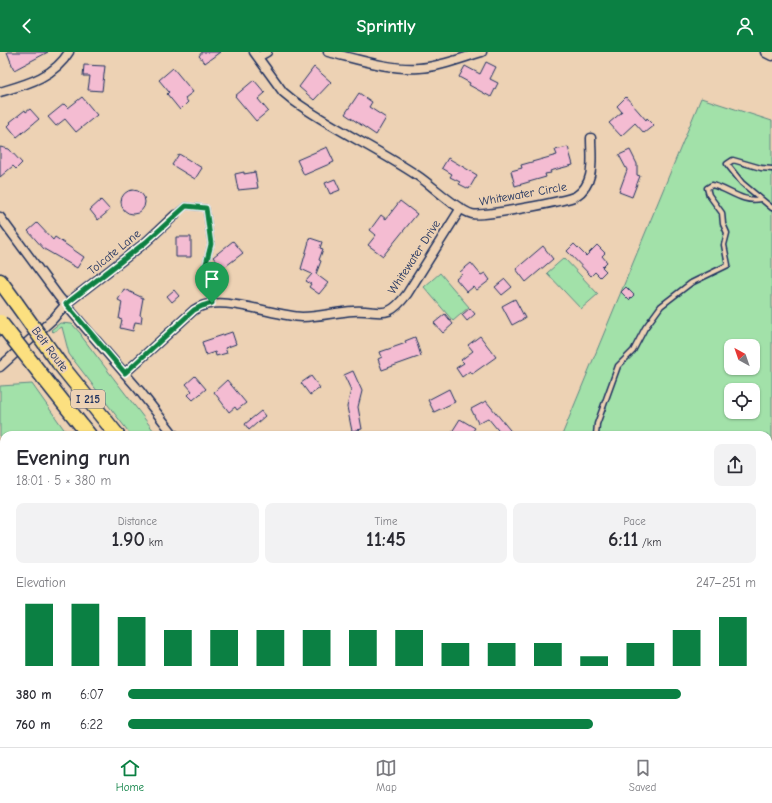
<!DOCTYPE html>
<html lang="en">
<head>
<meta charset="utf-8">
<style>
  :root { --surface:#fff; --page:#f2f2f3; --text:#2b2b33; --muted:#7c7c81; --line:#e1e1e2; --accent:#0b8043 }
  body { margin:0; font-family:"Comic Neue",sans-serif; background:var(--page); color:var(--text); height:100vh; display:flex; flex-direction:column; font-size:15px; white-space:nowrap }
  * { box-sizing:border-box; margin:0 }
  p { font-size:13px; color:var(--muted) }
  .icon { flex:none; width:22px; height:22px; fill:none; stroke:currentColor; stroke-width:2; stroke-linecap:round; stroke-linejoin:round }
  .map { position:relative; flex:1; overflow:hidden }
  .sheet { position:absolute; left:0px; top:379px; width:772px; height:316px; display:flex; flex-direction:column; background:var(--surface); border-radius:12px 12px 0 0; box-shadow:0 1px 3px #0004 }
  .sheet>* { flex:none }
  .needle { width:26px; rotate:320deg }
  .fabs { position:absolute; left:724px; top:287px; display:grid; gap:8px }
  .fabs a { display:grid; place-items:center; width:36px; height:36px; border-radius:8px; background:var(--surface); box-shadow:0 1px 3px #0004; font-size:20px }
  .pin { position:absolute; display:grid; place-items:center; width:34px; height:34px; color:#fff; margin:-41px -17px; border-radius:50% 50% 50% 0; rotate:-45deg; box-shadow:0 0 4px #0007 }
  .pin .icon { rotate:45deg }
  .round { display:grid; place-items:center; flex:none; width:42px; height:42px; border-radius:8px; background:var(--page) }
  .summary { display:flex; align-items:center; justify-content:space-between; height:68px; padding:0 16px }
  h1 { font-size:22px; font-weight:700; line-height:30px }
  .figures { display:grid; grid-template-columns:repeat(3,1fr); gap:6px; height:68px; padding:4px 16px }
  .figures div { display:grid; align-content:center; border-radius:8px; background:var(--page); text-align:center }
  .figures b { font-size:20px; font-weight:700 }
  .figures small { font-size:11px; font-weight:400 }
  .figures p { font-size:11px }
  .chart { height:112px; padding:8px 16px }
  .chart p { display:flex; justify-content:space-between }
  .chart svg { width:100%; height:72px; margin-top:4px; stroke:var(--accent); stroke-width:6 }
  ul { padding:0 16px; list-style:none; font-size:13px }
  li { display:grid; grid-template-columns:64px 48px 1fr; align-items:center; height:30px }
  li i { height:10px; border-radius:5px; background:var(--accent) }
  header { display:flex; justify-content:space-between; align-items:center; height:52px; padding:0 16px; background:var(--accent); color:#fff; font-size:18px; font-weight:700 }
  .dock { display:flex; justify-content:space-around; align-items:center; height:56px; border-top:1px solid var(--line); background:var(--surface); font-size:11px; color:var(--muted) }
  .dock a { display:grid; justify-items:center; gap:2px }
  .dock .active { color:var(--accent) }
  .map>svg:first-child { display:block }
  .green { fill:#a2e1a9; stroke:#5e8884; fill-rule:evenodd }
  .building { fill:#f4bcd2; stroke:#1b2f5e }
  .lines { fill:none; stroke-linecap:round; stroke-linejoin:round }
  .service-casing { stroke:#1b2f5e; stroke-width:7 }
  .minor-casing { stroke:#1b2f5e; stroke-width:11 }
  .tertiary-casing { stroke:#1b2f5e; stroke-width:13 }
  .motorway-casing { stroke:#1b2f5e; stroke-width:17 }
  .service { stroke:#edd2b4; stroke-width:4 }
  .minor { stroke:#edd2b4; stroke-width:8 }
  .tertiary { stroke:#edd2b4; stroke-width:10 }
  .motorway { stroke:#fce080; stroke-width:14 }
  .motorway-bridge-casing { stroke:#1b2f5e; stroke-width:17; stroke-linecap:butt }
  .motorway-bridge { stroke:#fce080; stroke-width:14 }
  .route-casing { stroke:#fff; stroke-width:8 }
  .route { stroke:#0b8043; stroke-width:5 }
  .labels { text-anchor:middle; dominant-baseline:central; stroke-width:4; stroke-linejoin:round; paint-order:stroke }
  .shield { fill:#edd2b4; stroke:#5a6078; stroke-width:1 }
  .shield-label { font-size:11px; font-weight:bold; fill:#1b2f5e }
  .street-label { font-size:12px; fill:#1b2f5e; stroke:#edd2b4 }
</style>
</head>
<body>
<header><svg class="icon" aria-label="back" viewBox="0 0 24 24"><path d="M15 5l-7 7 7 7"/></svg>Sprintly<svg class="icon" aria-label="person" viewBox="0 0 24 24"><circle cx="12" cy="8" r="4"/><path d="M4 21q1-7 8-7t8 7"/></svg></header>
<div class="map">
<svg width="772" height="695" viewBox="0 0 772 695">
  <rect width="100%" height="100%" fill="#edd2b4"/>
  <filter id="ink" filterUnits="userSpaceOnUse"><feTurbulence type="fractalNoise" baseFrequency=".025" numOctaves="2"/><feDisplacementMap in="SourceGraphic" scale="8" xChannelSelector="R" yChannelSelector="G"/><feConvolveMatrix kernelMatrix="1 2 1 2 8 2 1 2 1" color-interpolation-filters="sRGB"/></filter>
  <g filter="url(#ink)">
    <path class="green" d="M701,46L772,69V695H455L451,691H768V383H562ZM731,294H753V316H731ZM731,338H753V360H731Z
      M564,206L598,242L581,257L547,221Z
      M440,221L469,255L453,269L424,235Z
      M60,271L72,272L81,282L82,285L157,383H131L69,302L62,275L53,280L51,278Z
      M32,332L68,383H4V428L0,423V334Z
      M301,691H335L338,695H305Z
      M409,691H439L443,695H412Z"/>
    <path class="building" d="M7,0H48L14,18Z
      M202,0H220L205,11L199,4Z
      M486,10L496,15L490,27L498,31L491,45L469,33L470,31L459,25L465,14L480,22Z
      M84,13L105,14L102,39L88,38L90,24H83Z
      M314,15L331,30L314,48L299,35Z
      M173,16L193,40L185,46L188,50L180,58L167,42L169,40L159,28Z
      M254,28L265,41L258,47L268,59L256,69L235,44Z
      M359,41L372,50L369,55L386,66L376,83L345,62Z
      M82,45L97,63L76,80L65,67L56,74L48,65L64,52L68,56Z
      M626,45L646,68L647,66L654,73L644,81L635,71L621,84L609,71L622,60L617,54Z
      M30,57L39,67L17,85L8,74L11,71L10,70L25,58L26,60Z
      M0,95L9,97L22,111L16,117L13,114L0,125Z
      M327,95L334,110L304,123L297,108Z
      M568,95L573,113L550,119L551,121L545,122L546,125L515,134L511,119L522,116L521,113L557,103L555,98Z
      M630,98L637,112V123L640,124L632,145L619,140L627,118L619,103Z
      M179,102L202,116L195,127L172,113Z
      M448,106L477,123L469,137L459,132L460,130L450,125L452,122L442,116Z
      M244,120V122L255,120L258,136L238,138L235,122Z
      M335,127L340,138L330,142L325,131Z
      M121 150a12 12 0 1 1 24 0a12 12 0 1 1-24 0Z
      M101,148L110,158L98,168L90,158Z
      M400,149L417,162L383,204L368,193L376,183L370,178L381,163L386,167Z
      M37,171L53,188L55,185L84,205L77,216L44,197L28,179Z
      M176,185H191V205H176Z
      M310,186L322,190L320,196L323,197L319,208L321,209L316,222L328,231L319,242L309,235L311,232L306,229L312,222L301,217Z
      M233,189L243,201L222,217L213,205Z
      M574,192L586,204L597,193L605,201L602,204L607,210L602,215L606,219L600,225L595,220L591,224L567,199Z
      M543,194L553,207L526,230L516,217Z
      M471,211L481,223L485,221L490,228L477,238L473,235L467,240L456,227L462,222L460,220Z
      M505,227L512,235L502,243L495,235Z
      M626,235L634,243L629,248L621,240Z
      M124,237L143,246L140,263L142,264L141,271L135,270L133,279L120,276L122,268L119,267L122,250L118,248Z
      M174,238L179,244L172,250L167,244Z
      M515,247L525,266L512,273L502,254Z
      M470,256L475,262L467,269L462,263Z
      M445,262L453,272L443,281L434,271Z
      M232,280L236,292L225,296L227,301L216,304L215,300L206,303L202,290Z
      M480,284L496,305L472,322L470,319L462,325L456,316L464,311L461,308L473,299L468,293Z
      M415,285L421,304L382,318L378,307L382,305L380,300L406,291L405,289Z
      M353,319L362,339L358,355L362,377L352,379L347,355L351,338L344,323Z
      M195,324L206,337L193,348L188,343L192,339L186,332Z
      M311,324L320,336L310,343L301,331Z
      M227,328L246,351L237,358L235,355L229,360L214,340Z
      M449,337L455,350L434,360L428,348Z
      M486,349L514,383H502L488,366L478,371L471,357Z
      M261,359L265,364L249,378L245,372Z
      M460,367L475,376L470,383H450Z"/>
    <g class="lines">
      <defs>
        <path id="service" d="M772,117L761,116L733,108L727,112L742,131L772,156
          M175,163L186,154L206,156L211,192L206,212V223L212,251
          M596,383L597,372L618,314L633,299L645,276L661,254L691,231L728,213L724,193L727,181L723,172L722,161L709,143L707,136L712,133C729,137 742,151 760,147
          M768,476L772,470
          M768,596L772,588
          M594,691L597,695
          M728,691L732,695
          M765,691L766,695"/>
        <path id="minor" d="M254,0L283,40L294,49C333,77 378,97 418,124C433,134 457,158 472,162C483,165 566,149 576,144C596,131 591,107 591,86
          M328,0C357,7 389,18 419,16C440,15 462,6 482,0
          M258,5L267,0
          M0,40C27,32 54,25 69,0
          M0,165L59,245L139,338L174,383
          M0,315L53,267L66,252L146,190L175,163
          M125,321L194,258C218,240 273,264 302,265C319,265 336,260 353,259C381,257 386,270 407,242L461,156
          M0,428L4,433
          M0,613L4,609"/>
        <path id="tertiary" d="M766,0L772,3"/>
        <path id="motorway" d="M0,229L16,251
          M59,311L117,383
          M43,325L89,383
          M359,691L363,695
          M395,691L399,695"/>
      </defs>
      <use href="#service" class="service-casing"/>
      <use href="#minor" class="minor-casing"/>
      <use href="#tertiary" class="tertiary-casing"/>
      <use href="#motorway" class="motorway-casing"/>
      <use href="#service" class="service"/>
      <use href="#minor" class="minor"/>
      <use href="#tertiary" class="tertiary"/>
      <use href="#motorway" class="motorway"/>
      <defs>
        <path id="motorway-bridge" d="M16,251L59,311
          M0,270L43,325"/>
      </defs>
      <use href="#motorway-bridge" class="motorway-bridge-casing"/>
      <use href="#motorway-bridge" class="motorway-bridge"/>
    </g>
  </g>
  <g class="lines" filter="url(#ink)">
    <defs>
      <path id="route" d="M186,154L206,156L211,192L206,212V223L212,251L202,254L194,258L125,321L66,252L146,190Z"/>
    </defs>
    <use href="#route" class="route-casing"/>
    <use href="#route" class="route"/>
  </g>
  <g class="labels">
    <rect class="shield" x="71" y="338" width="34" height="18" rx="3"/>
    <g class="shield-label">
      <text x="88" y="347">I 215</text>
    </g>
    <g class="street-label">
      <text transform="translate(523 142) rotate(-10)">Whitewater Circle</text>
      <text transform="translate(114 200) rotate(-39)">Tolcate Lane</text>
      <text transform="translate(414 205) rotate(-57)">Whitewater Drive</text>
      <text transform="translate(50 297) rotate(53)">Belt Route</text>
    </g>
  </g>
</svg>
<div class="fabs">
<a><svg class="needle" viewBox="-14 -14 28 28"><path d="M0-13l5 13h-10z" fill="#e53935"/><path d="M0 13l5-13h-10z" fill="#7c7c81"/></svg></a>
<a><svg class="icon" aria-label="locate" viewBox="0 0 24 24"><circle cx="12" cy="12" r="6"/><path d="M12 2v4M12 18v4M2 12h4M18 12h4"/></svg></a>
</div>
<div class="pin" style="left:212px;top:251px;background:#1e9e55"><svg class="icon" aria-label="arrive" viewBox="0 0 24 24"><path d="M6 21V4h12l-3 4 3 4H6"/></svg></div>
<section class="sheet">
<div class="summary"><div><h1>Evening run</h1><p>18:01 · 5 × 380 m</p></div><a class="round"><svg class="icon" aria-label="share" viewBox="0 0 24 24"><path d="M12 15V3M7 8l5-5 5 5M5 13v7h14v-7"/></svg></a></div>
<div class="figures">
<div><p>Distance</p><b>1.90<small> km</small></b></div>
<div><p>Time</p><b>11:45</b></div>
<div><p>Pace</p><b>6:11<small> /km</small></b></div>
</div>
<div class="chart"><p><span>Elevation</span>247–251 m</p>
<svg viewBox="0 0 160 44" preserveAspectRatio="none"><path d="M5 44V6M15 44V6M25 44V14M35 44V22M45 44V22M55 44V22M65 44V22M75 44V22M85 44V22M95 44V30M105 44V30M115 44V30M125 44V38M135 44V30M145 44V22M155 44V14"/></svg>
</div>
<ul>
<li><b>380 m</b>6:07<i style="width:88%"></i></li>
<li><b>760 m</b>6:22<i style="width:74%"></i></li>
</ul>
</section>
</div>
<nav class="dock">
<a class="active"><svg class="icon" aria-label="home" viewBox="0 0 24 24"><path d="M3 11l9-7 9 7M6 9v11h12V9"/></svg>Home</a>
<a><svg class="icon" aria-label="map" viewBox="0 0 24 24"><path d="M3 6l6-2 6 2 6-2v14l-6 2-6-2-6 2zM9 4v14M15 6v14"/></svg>Map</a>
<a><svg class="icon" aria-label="saved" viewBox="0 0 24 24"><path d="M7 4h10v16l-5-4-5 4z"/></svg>Saved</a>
</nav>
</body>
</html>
